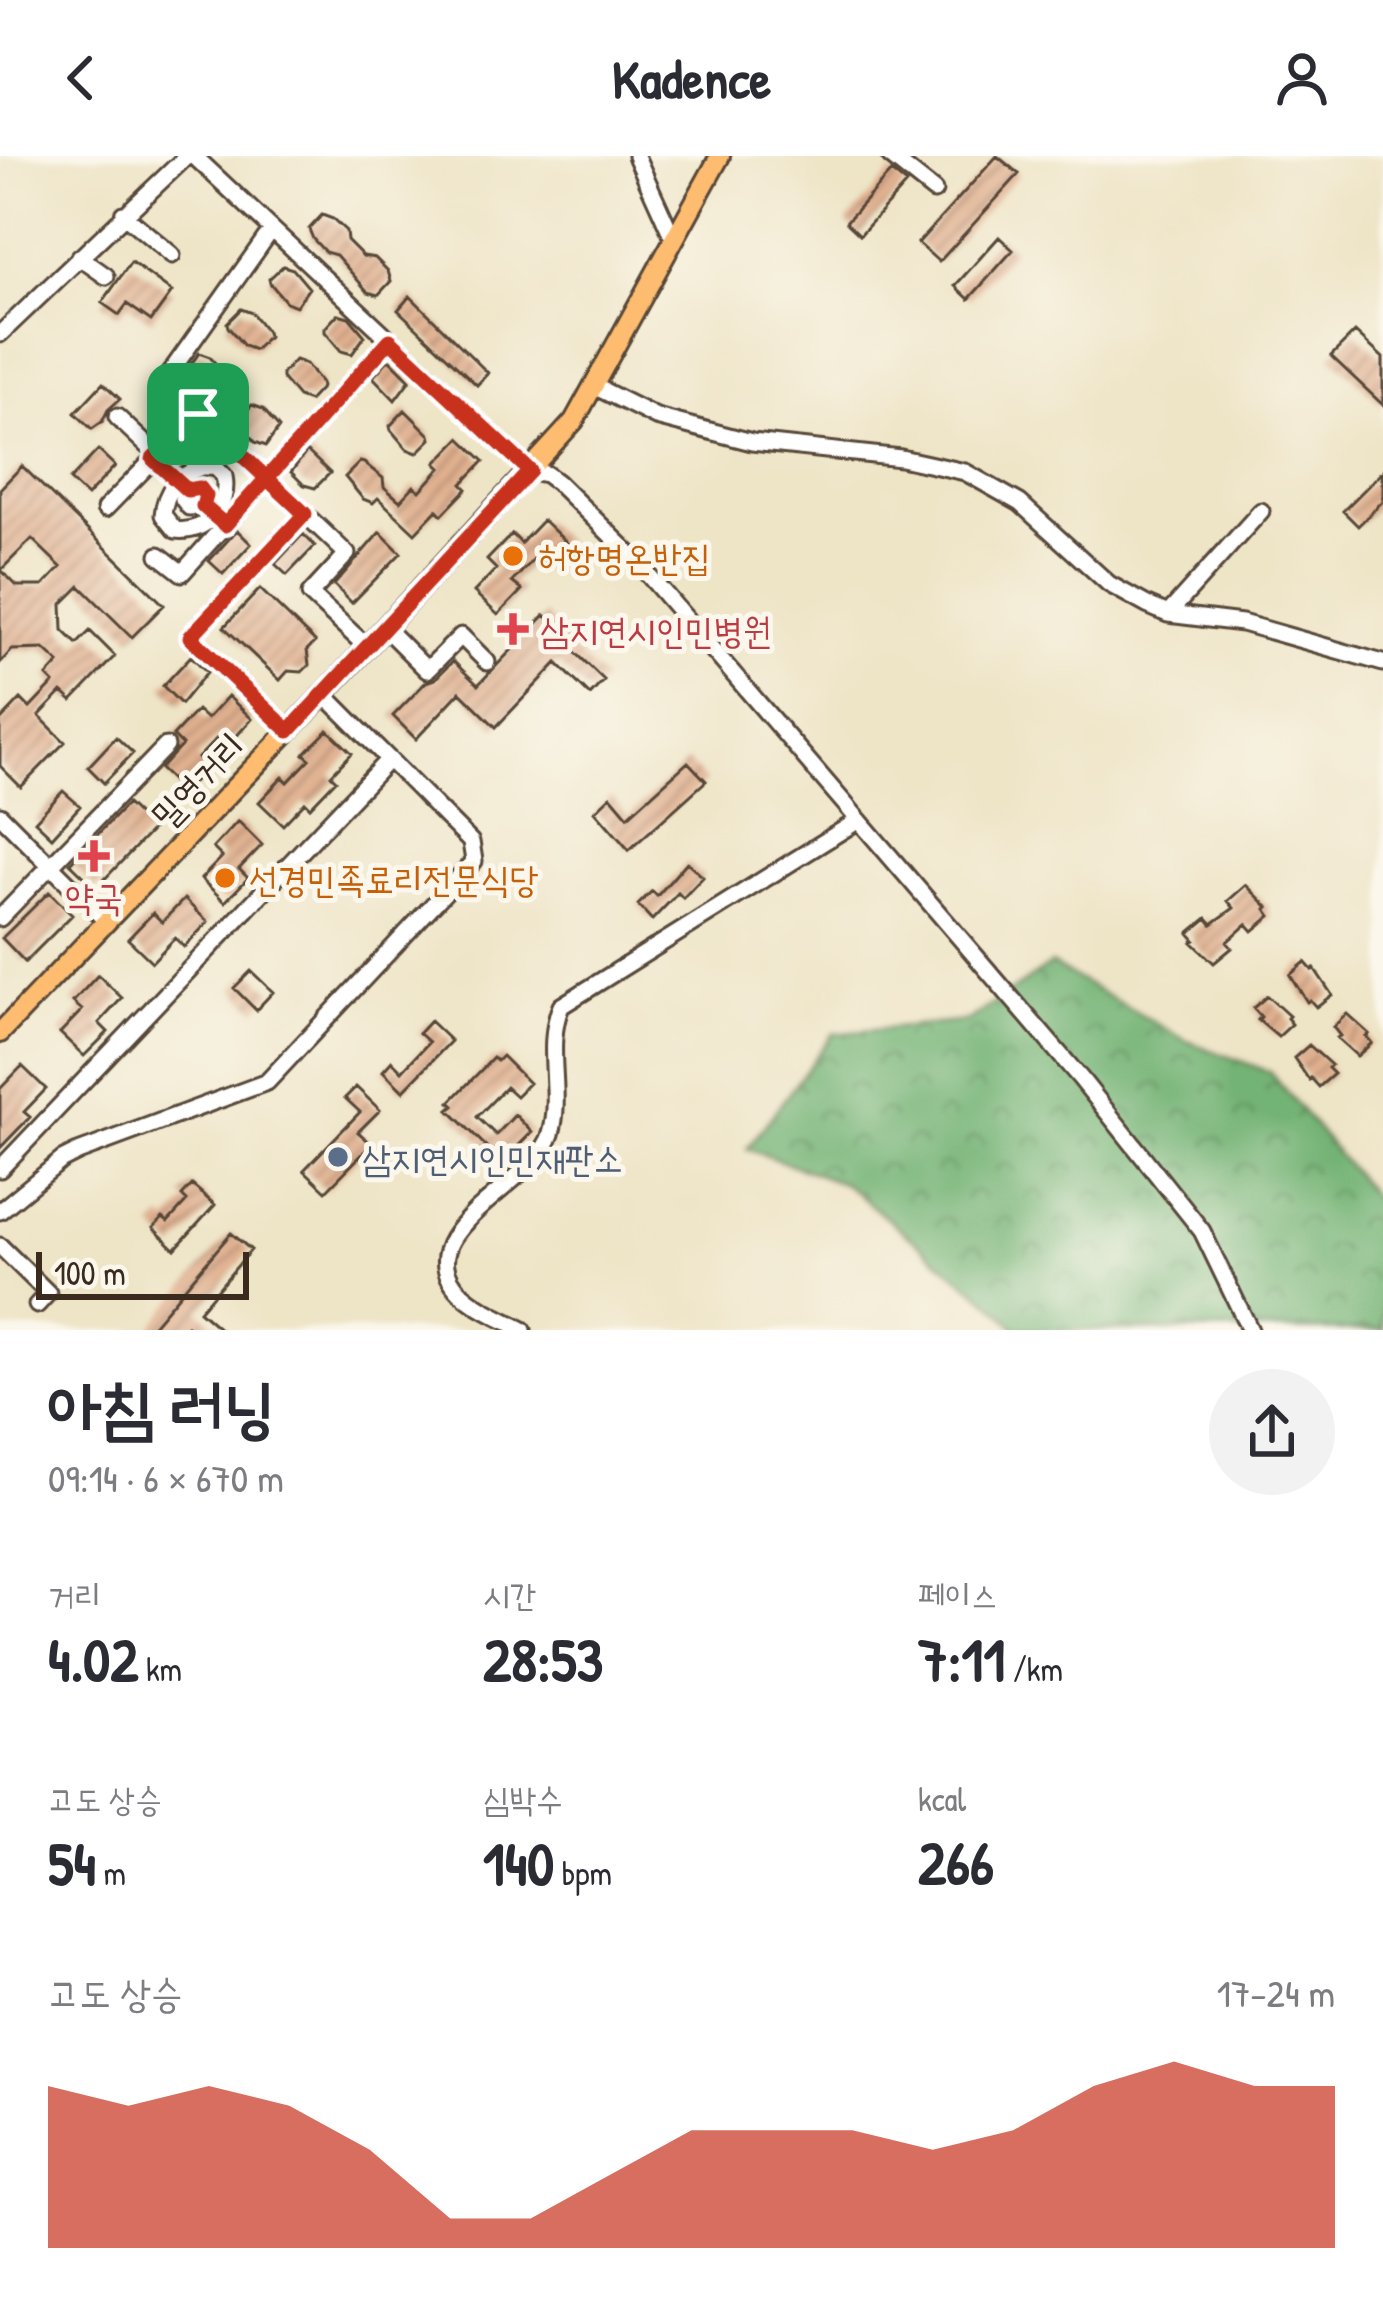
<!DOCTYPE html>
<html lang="ko">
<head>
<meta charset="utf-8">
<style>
  :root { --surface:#fff; --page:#f2f2f3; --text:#2b2b33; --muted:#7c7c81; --accent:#c8321e }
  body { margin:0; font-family:"Patrick Hand","Poor Story",sans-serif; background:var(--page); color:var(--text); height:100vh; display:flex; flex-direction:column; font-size:45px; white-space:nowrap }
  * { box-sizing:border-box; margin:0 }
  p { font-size:39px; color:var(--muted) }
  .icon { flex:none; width:66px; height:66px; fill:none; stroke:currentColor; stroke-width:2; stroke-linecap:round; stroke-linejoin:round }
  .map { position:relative; height:1174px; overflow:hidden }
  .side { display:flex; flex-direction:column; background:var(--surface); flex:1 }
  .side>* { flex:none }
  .scale { position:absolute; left:36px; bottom:30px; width:213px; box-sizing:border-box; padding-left:12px; border:6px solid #3b2a1e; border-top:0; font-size:33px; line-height:42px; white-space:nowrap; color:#3b2a1e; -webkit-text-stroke:9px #fbf7ec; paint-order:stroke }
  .pin { position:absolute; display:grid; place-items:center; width:102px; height:102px; color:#fff; margin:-51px; border-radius:24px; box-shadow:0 6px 18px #0006 }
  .round { display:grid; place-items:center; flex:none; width:126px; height:126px; border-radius:63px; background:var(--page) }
  .summary { display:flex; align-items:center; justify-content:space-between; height:204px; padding:0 48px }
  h1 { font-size:66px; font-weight:800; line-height:90px }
  .figures { display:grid; grid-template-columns:repeat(3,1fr); gap:18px; height:204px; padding:12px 48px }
  .figures div { display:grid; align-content:center }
  .figures b { font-size:60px; font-weight:800 }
  .figures small { font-size:33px; font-weight:400 }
  .figures p { font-size:33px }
  .chart { height:336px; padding:24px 48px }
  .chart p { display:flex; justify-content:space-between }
  .chart svg { width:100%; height:216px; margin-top:12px; fill:var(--accent); opacity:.7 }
  header { display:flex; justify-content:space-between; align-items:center; height:156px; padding:0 48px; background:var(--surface); font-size:54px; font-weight:800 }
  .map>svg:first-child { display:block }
  .forest { fill:url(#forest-crowns); stroke:#576e49; stroke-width:3 }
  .building { fill:url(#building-hatch); fill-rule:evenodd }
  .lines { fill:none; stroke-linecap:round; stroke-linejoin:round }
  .minor-casing { stroke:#564637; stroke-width:21 }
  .major-casing { stroke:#564637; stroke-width:24 }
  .minor { stroke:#fff; stroke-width:15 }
  .major { stroke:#febc70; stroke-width:18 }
  .route-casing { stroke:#fff; stroke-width:24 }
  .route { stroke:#c8321e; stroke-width:15 }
  .food-dot { fill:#e8710a; stroke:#fbf7ec; stroke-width:4.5 }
  .health-dot { fill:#e0444e; stroke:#fbf7ec; stroke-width:4.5 }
  .service-dot { fill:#5c6f8a; stroke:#fbf7ec; stroke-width:4.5 }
  .labels { text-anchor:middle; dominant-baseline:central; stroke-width:10; stroke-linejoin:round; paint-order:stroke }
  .food-label { font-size:36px; fill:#c56008; stroke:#fbf7ec; text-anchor:start }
  .health-label { font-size:36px; fill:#be3a42; stroke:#fbf7ec; text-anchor:start }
  .street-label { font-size:36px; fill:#3b2a1e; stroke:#fbf7ec }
  .service-label { font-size:36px; fill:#4e5e75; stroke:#fbf7ec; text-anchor:start }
</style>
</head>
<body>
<header><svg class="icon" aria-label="back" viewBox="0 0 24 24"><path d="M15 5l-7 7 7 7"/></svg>Kadence<svg class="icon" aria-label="person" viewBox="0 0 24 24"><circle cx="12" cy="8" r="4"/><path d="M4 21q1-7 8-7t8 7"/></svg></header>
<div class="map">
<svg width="1383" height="1174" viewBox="0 0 1383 1174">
  <defs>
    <pattern id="forest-crowns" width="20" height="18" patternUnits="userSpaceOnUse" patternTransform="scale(3)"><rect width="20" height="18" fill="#73b374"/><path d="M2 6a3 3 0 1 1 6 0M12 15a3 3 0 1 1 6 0" fill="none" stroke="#60925f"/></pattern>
    <pattern id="building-hatch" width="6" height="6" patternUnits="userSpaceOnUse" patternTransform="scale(3)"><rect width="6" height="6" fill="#e0b08f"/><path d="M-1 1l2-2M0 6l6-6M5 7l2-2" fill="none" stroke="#b78f74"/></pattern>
  </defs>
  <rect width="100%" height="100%" fill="#fbf7ec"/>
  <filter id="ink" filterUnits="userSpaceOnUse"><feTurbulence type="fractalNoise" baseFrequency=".00833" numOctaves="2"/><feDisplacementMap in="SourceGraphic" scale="24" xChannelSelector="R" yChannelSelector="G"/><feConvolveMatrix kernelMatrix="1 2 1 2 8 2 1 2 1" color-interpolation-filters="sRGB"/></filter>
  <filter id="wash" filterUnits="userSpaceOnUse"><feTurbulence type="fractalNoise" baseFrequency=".004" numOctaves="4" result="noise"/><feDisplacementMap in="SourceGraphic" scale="48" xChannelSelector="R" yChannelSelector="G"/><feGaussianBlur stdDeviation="2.7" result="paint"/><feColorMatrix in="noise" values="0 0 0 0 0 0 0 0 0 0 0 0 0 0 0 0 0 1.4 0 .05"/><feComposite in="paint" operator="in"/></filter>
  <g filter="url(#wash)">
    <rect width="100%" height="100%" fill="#eee4c6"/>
    <path class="forest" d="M1051,808L1187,885L1270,916L1383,1053V1174H1017L995,1150L845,1028L747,993L833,878L968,865Z"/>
    <g id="blocks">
      <path class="building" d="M997,0L1019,18L939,106L918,87Z
        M891,16L906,28L860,79L846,66Z
        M322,59L333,63L346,75L347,84L363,100L375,102L388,115L391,125L378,139L368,136L336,99L325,96L313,83L309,73Z
        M999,81L1013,94L969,143L955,130Z
        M131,106L172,136L151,165L127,148L119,159L102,147Z
        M283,110L293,113L309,132L296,150L286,146L270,127L269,123Z
        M410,140L488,217L477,229L398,154Z
        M241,153L252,157L267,176L268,180L255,194L244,190L228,171L227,167Z
        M338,158L349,161L365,180L352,198L341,195L325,176V172Z
        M1355,176L1383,202V249L1331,200Z
        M199,197L210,201L226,220L213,238L202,234L186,215Z
        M389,203L410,224L395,244L373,221Z
        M295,204L306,208L321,227L322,231L309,245L298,241L282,222V218Z
        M103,227L120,243L108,254L102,266L92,273L75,257Z
        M252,249L263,253L279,272L266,290L255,286L239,267V263Z
        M405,254L430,279L431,283L417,297L407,293L391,274L390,270Z
        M460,282L484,305L462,328L467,333L442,359L437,354L415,377L378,342L373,347L363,343L345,321L360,306L364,307L383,322L384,331L400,345L414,330L420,335L441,312L436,307Z
        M98,294L115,310L87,340L70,324Z
        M307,295L330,317L315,332L304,329L291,316Z
        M22,310L164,449L132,481L80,430L62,448L63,474L77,488L90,475L115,500L72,545L62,536L39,560L65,586L21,631L0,610V565L21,543L30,552L54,527L47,520L59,507L44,493L12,494L0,507V333ZM32,383L61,411L43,430H17L1,414Z
        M1383,315V345L1358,370L1343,355Z
        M543,364L567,387L543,412L534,403L512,426L522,434L498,459L474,436L496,413L487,404L512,378L521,387Z
        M237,374L251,388L223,418L209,405Z
        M380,376L401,397L352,447L334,429Z
        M303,378L315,390L287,419L275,408Z
        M260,433L315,486L307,494L309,509L302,516L288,515L280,524L224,471Z
        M545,459L575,488L571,492L604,524L590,539L557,507L496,571L460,536L416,583L393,560L426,526L435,523L453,505L478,529Z
        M191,500L207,516L181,548L163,530Z
        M228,540L252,563L229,588L220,579L198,602L207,611L184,636L160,613L182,589L173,580L197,554L207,563Z
        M328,574L352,597L331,619L336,624L310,651L305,646L283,669L259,646L283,621L288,626L310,603L304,598Z
        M116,581L133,597L104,627L88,611Z
        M688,606L706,625L629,694L595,655L611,640L628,660Z
        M63,635L80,650L52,681L35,665Z
        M127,648L153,673L96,732L70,707Z
        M238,665L262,689L239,713L248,722L225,746L201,723L222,701L213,692Z
        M687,706L703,721L683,742L678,737L652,764L638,749L652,735L657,740Z
        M1246,729L1268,751L1266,753L1271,760L1253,775L1247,768L1227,786L1232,792L1214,807L1192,786L1195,784L1189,777L1207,762L1212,768L1234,752L1228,745Z
        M49,736L72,759L25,806L2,782Z
        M184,743L208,766L184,791L175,782L152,806L128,783L153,757L162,766Z
        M1305,806L1312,814L1314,812L1332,839L1316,851L1310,844L1307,846L1290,819Z
        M251,815L273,836L256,854L234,832Z
        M98,819L122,842L99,867L108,876L84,900L60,877L82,854L73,846Z
        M1267,840L1289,860L1287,862L1292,868L1278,881L1258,864L1261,861L1253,852Z
        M1347,858L1369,878L1366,880L1372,887L1357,900L1337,882L1340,880L1333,871Z
        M430,865L451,885L403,935L383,915L392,905L402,915L429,886L419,877Z
        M1309,889L1331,909L1328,912L1334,918L1319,931L1311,922L1309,924L1294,902Z
        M502,900L529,927L516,940L506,931L477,961L496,979L515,959L532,976L502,1006L449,954L454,950L450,946L493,902L497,905Z
        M22,910L46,933L24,956L30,961L0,992V933Z
        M356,931L380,954L358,976L372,988L326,1035L304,1014L360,956L345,942Z
        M192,1029L215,1049L175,1093L153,1072L163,1062L168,1066L187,1045L182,1040Z
        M231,1077L251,1094L199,1155L221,1174H192L187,1170L183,1174H149Z"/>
    </g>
  </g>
  <g filter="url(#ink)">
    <use href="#blocks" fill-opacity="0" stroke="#564637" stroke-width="3"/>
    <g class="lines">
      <defs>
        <path id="minor" d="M194,0L530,315L546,318L558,327L633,401L1081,923L1202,1075L1250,1174
          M636,0L673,82
          M890,0L934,35
          M123,58L172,99
          M272,73L167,221V227L347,398L310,438L367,491
          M79,101L106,120
          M0,178L187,0
          M596,231L656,261L752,286L901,302L965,316L1020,347L1109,428L1147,449L1168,458L1242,467L1383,507
          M117,261L157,299
          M153,303L187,334L196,330L204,336L203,350L189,351L183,343L187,334
          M201,311H215L224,320C230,351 206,378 175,374L163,359C165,334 178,320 201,311Z
          M105,353L198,258
          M159,399L182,417L390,184
          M1168,458L1261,355
          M385,472L427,514L461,480L487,506
          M289,575L190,481L305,358
          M0,659L107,766
          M0,762L166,590
          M0,1013L389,603
          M0,1055L62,1004L78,996L267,926L474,705L471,686L324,538
          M0,1090L48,1137L37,1149
          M523,1174C503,1163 475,1152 460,1136C402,1076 536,1028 551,978C563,937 544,891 561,850L859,664"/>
        <path id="major" d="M0,877L324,538L574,265L720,0"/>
      </defs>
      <use href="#minor" class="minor-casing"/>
      <use href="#major" class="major-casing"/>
      <use href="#minor" class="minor"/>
      <use href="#major" class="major"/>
    </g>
  </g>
  <g class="lines" filter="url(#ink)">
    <defs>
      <path id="route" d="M198,258L305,358L190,481L289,575L530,315L390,184L225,369L203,350L206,340L200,332L187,334L153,303L198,258"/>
    </defs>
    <use href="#route" class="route-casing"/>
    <use href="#route" class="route"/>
  </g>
  <g class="food-dot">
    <circle cx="513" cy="400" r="12"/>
    <circle cx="225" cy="722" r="12"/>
  </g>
  <g class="health-dot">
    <path d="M507 455h12v12h12v12h-12v12h-12v-12h-12v-12h12z"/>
    <path d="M88 682h12v12h12v12h-12v12h-12v-12h-12v-12h12z"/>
  </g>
  <circle class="service-dot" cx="338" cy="1001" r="12"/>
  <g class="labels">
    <g class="food-label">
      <text x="537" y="400">허항명온반집</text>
      <text x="249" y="722">선경민족료리전문식당</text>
    </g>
    <g class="health-label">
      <text x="540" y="473">삼지연시인민병원</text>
      <text x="94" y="740" text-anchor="middle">약국</text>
    </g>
    <g class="street-label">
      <text transform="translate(197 624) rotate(-46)">밀영거리</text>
    </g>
    <g class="service-label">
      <text x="362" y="1001">삼지연시인민재판소</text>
    </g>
  </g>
</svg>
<div class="scale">100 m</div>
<div class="pin" style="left:198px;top:258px;background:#1e9e55"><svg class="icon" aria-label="arrive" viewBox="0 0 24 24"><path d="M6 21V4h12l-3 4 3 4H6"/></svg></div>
</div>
<section class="side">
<div class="summary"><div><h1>아침 러닝</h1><p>09:14 · 6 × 670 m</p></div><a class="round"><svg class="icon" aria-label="share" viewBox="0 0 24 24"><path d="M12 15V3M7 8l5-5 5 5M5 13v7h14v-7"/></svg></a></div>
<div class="figures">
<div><p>거리</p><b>4.02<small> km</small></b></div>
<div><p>시간</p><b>28:53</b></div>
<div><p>페이스</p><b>7:11<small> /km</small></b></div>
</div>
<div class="figures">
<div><p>고도 상승</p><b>54<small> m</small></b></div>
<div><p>심박수</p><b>140<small> bpm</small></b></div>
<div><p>kcal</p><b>266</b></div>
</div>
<div class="chart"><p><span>고도 상승</span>17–24 m</p>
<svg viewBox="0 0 160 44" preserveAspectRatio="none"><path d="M0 44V11L10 15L20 11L30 15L40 24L50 38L60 38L70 29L80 20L90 20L100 20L110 24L120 20L130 11L140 6L150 11L160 11V44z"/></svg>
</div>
</section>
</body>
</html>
